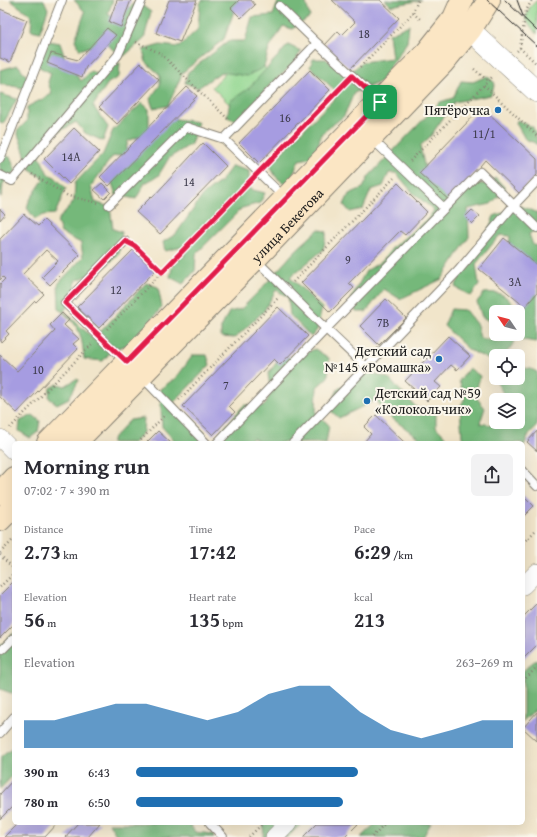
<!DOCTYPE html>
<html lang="en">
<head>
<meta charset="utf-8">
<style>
  :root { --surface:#fff; --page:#f2f2f3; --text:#2b2b33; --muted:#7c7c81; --accent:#1f6fb2 }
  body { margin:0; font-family:"Gentium Book Plus",serif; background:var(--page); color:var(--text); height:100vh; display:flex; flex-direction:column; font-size:15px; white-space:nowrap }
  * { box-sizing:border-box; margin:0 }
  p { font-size:13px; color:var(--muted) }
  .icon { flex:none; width:22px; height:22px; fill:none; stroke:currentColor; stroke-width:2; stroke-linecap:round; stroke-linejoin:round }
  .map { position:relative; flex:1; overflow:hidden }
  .panel { position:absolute; left:12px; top:441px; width:513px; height:384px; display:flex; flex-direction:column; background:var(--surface); border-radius:6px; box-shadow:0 4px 16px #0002 }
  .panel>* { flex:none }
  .needle { width:26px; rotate:305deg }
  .controls { position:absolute; left:489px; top:305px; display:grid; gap:8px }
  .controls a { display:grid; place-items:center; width:36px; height:36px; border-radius:6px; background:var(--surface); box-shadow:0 4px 16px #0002; font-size:20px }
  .pin { position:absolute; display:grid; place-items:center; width:34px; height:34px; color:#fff; margin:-17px; border-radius:8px; box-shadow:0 2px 6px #0006 }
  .round { display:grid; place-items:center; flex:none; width:42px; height:42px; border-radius:6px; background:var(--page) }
  .head { display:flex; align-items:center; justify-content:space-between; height:68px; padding:0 12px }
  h1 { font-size:22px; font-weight:600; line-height:30px }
  .figures { display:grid; grid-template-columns:repeat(3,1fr); gap:6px; height:68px; padding:4px 12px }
  .figures div { display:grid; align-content:center }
  .figures b { font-size:20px; font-weight:600 }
  .figures small { font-size:11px; font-weight:400 }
  .figures p { font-size:11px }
  .chart { height:112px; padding:8px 12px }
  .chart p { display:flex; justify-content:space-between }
  .chart svg { width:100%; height:72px; margin-top:4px; fill:var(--accent); opacity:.7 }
  ul { padding:0 12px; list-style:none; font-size:13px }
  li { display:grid; grid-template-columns:64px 48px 1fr; align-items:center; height:30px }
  li i { height:10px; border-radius:5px; background:var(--accent) }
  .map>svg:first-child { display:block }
  .green { fill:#92d790; stroke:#577a56 }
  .forest { fill:#75b87a; stroke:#486a4b }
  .building { fill:#a69ce1 }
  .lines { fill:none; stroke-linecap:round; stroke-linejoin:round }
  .service-casing { stroke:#868073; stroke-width:10 }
  .minor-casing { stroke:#868073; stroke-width:18 }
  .tertiary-casing { stroke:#868073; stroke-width:22 }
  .secondary-casing { stroke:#868073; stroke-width:24 }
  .path { stroke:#868073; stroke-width:2.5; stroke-dasharray:1 3; stroke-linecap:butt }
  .service { stroke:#fff; stroke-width:8 }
  .minor { stroke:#fff; stroke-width:17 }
  .tertiary { stroke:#fff; stroke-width:21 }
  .secondary { stroke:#fbe6c4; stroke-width:22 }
  .tram { stroke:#1c1c1c; stroke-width:1 }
  .route-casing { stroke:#fff; stroke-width:8 }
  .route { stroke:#e11d48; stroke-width:5 }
  .poi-dot { fill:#1f6fb2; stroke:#fbf7ec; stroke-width:1.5 }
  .labels { text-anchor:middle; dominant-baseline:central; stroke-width:4; stroke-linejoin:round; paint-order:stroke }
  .number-label { font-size:12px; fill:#3e3c4d }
  .poi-label { font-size:14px; fill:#1c1c1c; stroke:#fbf7ec; text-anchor:end }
  .street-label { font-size:14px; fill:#1c1c1c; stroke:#fbf7ec }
</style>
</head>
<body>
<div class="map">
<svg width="537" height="837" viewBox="0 0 537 837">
  <rect width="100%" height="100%" fill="#fbf7ec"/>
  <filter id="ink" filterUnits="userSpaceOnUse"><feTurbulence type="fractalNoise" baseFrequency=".025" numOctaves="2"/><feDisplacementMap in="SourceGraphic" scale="8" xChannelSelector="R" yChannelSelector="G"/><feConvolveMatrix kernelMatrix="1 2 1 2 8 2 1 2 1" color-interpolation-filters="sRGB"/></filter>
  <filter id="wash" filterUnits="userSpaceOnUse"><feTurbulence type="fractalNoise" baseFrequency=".012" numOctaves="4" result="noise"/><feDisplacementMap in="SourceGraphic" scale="16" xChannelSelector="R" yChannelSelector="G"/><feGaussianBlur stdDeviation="0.9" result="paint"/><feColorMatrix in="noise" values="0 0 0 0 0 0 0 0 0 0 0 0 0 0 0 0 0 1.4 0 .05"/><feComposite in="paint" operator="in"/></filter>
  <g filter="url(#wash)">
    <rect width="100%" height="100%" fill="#f1e5ca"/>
    <path class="green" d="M537,0V34L525,19L530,7Z
      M247,51L271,73L235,110L212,87Z"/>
    <path class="forest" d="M10,0H44L48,9L40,32L31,30L32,16Z
      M74,0H113L108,14L114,18L137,2L151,12L144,39L124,56L112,49L105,41L80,50L75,40L85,12Z
      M202,0H238L224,39L183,72L168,106L153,108L150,99L160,85V75L146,62L143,50L160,45L179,47L198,29L200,4Z
      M279,0H305L310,17L292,29L283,26L269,49L264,67L247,76L221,72L198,88L185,83L188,72L229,41H245L252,17L273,15Z
      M385,0H422L391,6Z
      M409,25L407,42L380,82L354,93L344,116L321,134L317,152L310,158L299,160L291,179L285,184L276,177L270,166C291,141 315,118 339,94L310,67L313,59H326L347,76L362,62L392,58L389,34Z
      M49,41L60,43L67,64L81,81L91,71L101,76L112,64L120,63L119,77L108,83L93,106L108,127L103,141L85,133L76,122L48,138L39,155L48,174L55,177L66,188L55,214L44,215L35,219L27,208L29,201L44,179L30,169L17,131L27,121V107L52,94L48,82L51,73L39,67L38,50Z
      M288,45L301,51L294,63L265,90L242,123L227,117L230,101L248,89Z
      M18,65L33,84L29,89L0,84V70Z
      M487,76L495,83L491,95L454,102L430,137L420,146L425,169L466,183L483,184L496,178L506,189L491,204L468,209L469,237L442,279L400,299L384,289L366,312H356L351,298L366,271L382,261L393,247L428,219L434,210L414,194L396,173H389L383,186L371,190L363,209L350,212L344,205L349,194L363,188L369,176L440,102L453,98L461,81L473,82Z
      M0,94L17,99L3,124L0,122Z
      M142,103L149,109V133L128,141L125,154L112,157L91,186L95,202L110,207L113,229L122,232L119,254L103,269L75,281L76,295L64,311L92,337L101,331L146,283L158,287L162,307L132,344L113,349L103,361L84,359C82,334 79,324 59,309L58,284L83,257L81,243L61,233L57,221L74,201L75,183L103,154L113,130Z
      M169,118L198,122L191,144L169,158L158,176L145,183L136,199L116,195L111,180Z
      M517,120L533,127L537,140V146L535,143L525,139L516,123Z
      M0,155L10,157L16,171L3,184L2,196L0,197Z
      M232,166L249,171V189L265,193L260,203L242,208L196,254L195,271L183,284L170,277L173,264L185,255L182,247L165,251L163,242L176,234L203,195L221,181Z
      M521,206L537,213V234L534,231L529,234L533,245L537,246V276L508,253L510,236L500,235L476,264L479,285L471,296L455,287L463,270L487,233L494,216Z
      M319,229L327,232L323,250L290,277L322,308L317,330L311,337L290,315L288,297L276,290L264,311L235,338L221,337V328L229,312L241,309L262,288L295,251Z
      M537,280V342L516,339C510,348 507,356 496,356V359L492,361L469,350L444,326L451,309L465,310L477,325L480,338L501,342L506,334H518V312H496V325L482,317L477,302L484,293C505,291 506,297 518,311Z
      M315,349L329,358L328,377L317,387L316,413L329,425L326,443H286L285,442C274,444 262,445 253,438L247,443H220L219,434L244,405L264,406L271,393L268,374L280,358L296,357Z
      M193,355H207L210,365L174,402L179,412L191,417L205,434L203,443H177L162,427L160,389L177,377Z
      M518,367L531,369L537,372V426L529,434L523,448V443H465L462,437L460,407L465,398L459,381L469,368L480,376L475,396L485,408L480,423L492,425L494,406L496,403V422H518V400H498L503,393L494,378L496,377V378H518Z
      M364,371L388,378L417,408L436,410V427L452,443H426L390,417L376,400L339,418L329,409L338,389Z
      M76,379L79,380L69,398L57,404L49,398L50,388L58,384L65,386Z
      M33,415L40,421L38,432L30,438L19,431L20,421Z
      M144,418L143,432L134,443H112V439L130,420Z
      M14,632V694L0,689V646Z
      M537,660V708L523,721V671L533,662Z
      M14,747V774L0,789L1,757Z
      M109,823H189L195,832L213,834L214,837H120L116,835Z
      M264,823H303L287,837H263Z
      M376,823H431L423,837H361Z"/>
    <g id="blocks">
      <path class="building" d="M117,0H131L121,27L109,22Z
        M169,0H197L180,42L156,33Z
        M239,0H251L255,5L241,18L231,8Z
        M332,0H380L399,18L350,69L325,45L338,31L342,35L355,22Z
        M0,9L27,20L10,62L0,58Z
        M107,28L116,35L86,67L82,77L47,63L51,53L78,60Z
        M141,63L159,80L117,124L99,107Z
        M310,70L330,90L259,163L239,143Z
        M187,87L197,96L109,186L100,177Z
        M482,107L537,159V175L519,193L485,160L451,202L419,173Z
        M74,128L99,152L69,184L44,159Z
        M203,143L226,166L160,234L136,212L151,197L152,198Z
        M102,183L111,192L104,199L94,190Z
        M398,183L427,212L405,235L400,231L349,283L354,288L330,312L301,283Z
        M0,209L5,214L0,220Z
        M472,210L480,216L472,224L465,217Z
        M24,214L38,226L44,220L80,255L50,285L42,277L58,261L46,250L23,274L44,294L36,302L35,301L6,331L9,334L1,342L0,340V284L5,279L3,277L0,280V239Z
        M504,238L537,265V293L525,307L479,269Z
        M133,250L155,271L99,328L77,307Z
        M386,299L406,318L379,345L360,326Z
        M278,307L308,336L280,365L274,359L229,406L235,412L213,435L183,406Z
        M62,313L69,320L64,325L79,339L73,344L78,349L17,413L0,397V355L17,371L55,331L50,325Z
        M448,336L470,356L457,370L451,365L435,382L441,387L427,401L405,381Z
        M376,415L405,443H363L371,434L364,427Z
        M158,431L171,443H146Z
        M537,431V451L527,442Z
        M523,495L534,506L523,517Z
        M14,581V624L0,638V595Z
        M537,603V645L523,659V617Z
        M537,712V741L523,728Z
        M14,779V805L0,819V794Z
        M18,823H58L45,837H4Z
        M78,823H100L88,837H65Z
        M317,823H359L345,837H303Z"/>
    </g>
  </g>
  <g filter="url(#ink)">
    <use href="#blocks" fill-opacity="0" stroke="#868073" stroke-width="1"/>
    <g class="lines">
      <defs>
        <path id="service" d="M317,43L378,100
          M371,138L444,208
          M224,139L317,43L279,6
          M0,159L62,0
          M0,175L12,181L118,55L142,0
          M109,205L187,127L224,139L285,198
          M125,241L65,303L126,362
          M256,260L326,329L480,172L537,228
          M141,376L206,443
          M217,443L326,329L366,367L458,271L514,205L537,181
          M293,443L366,367
          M523,471L537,486
          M3,649L14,638
          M0,733L14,717
          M210,823L223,837"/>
        <path id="minor" d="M0,438L14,452
          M523,586L537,572
          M274,837L288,823"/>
        <path id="tertiary" d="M456,19L470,30L537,92"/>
        <g id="secondary">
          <path d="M48,443L427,52L454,18L462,0"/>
          <path id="s1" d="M75,443L255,259L442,64L470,30L489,0"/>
          <path d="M0,493L14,478"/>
          <path d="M0,520L14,506"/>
        </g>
      </defs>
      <use href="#service" class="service-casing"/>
      <use href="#minor" class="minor-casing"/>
      <use href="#tertiary" class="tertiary-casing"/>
      <use href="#secondary" class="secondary-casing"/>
      <path class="path" d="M413,13L421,20
        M136,42L160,53L228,119
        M520,48L526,11L532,0
        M517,51L520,48L537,64
        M360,67L413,13L418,0
        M474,69L488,81
        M484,85L537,136
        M410,161L493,76
        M265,165L345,83
        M32,174L68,196L99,203
        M134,246L162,272
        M293,282L396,176
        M107,329L251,180
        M179,400L279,297
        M10,428L92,344
        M138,443L165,415
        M523,543L537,529
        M0,553L14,539
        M0,555L14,569
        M0,587L14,573
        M523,681L537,667
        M249,837L263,823
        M372,837L385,823"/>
      <use href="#service" class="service"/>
      <use href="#minor" class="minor"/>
      <use href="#tertiary" class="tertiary"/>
      <use href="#secondary" class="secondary"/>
      <path class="tram" d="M487,0L537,46
        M505,0L537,31
        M517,0L523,16"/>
    </g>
  </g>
  <g class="lines" filter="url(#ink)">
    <defs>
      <path id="route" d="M352,76L380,102L127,362L65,303L125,241L135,246L162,272Z"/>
    </defs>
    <use href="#route" class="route-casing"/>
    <use href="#route" class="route"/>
  </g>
  <g class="poi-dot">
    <circle cx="498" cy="110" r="4"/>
    <circle cx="439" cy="359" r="4"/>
    <circle cx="367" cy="401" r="4"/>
  </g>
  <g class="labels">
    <g class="number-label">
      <text x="364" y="33">18</text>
      <text x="285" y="117">16</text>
      <text x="484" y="133">11/1</text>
      <text x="71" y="156">14А</text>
      <text x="189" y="181">14</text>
      <text x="348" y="259">9</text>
      <text x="515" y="281">3А</text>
      <text x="116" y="289">12</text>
      <text x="383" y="322">7В</text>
      <text x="38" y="369">10</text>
      <text x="226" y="385">7</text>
    </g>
    <g class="poi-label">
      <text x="490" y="110">Пятёрочка</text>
      <text x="431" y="351">Детский сад<tspan x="431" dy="16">№145 «Ромашка»</tspan></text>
      <text x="375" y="393" text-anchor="start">Детский сад №59<tspan x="375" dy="16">«Колокольчик»</tspan></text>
    </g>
    <g class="street-label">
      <text stroke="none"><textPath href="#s1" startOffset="304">улица Бекетова</textPath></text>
    </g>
  </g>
</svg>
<div class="controls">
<a><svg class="needle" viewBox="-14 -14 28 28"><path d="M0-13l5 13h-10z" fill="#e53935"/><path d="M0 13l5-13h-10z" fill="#7c7c81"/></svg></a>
<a><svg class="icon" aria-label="locate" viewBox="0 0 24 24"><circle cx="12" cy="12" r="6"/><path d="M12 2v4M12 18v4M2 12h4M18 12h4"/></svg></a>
<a><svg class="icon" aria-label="layers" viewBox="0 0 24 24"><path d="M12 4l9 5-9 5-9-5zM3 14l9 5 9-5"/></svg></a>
</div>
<div class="pin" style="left:380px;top:102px;background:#1e9e55"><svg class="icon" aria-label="arrive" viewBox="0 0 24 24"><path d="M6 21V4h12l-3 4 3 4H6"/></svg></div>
<section class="panel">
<div class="head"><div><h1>Morning run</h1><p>07:02 · 7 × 390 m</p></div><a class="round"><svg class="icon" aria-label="share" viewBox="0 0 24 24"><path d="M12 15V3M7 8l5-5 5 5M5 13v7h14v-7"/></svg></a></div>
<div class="figures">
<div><p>Distance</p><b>2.73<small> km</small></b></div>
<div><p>Time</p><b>17:42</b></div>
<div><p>Pace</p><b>6:29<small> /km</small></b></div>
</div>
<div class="figures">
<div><p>Elevation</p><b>56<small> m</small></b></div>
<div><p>Heart rate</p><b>135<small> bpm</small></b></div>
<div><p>kcal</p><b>213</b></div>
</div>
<div class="chart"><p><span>Elevation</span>263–269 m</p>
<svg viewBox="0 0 160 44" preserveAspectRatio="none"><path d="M0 44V27L10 27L20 22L30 17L40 17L50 22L60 27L70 22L80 11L90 6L100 6L110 22L120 33L130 38L140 33L150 27L160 27V44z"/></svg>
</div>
<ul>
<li><b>390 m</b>6:43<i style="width:59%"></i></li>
<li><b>780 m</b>6:50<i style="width:55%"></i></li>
</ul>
</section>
</div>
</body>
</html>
